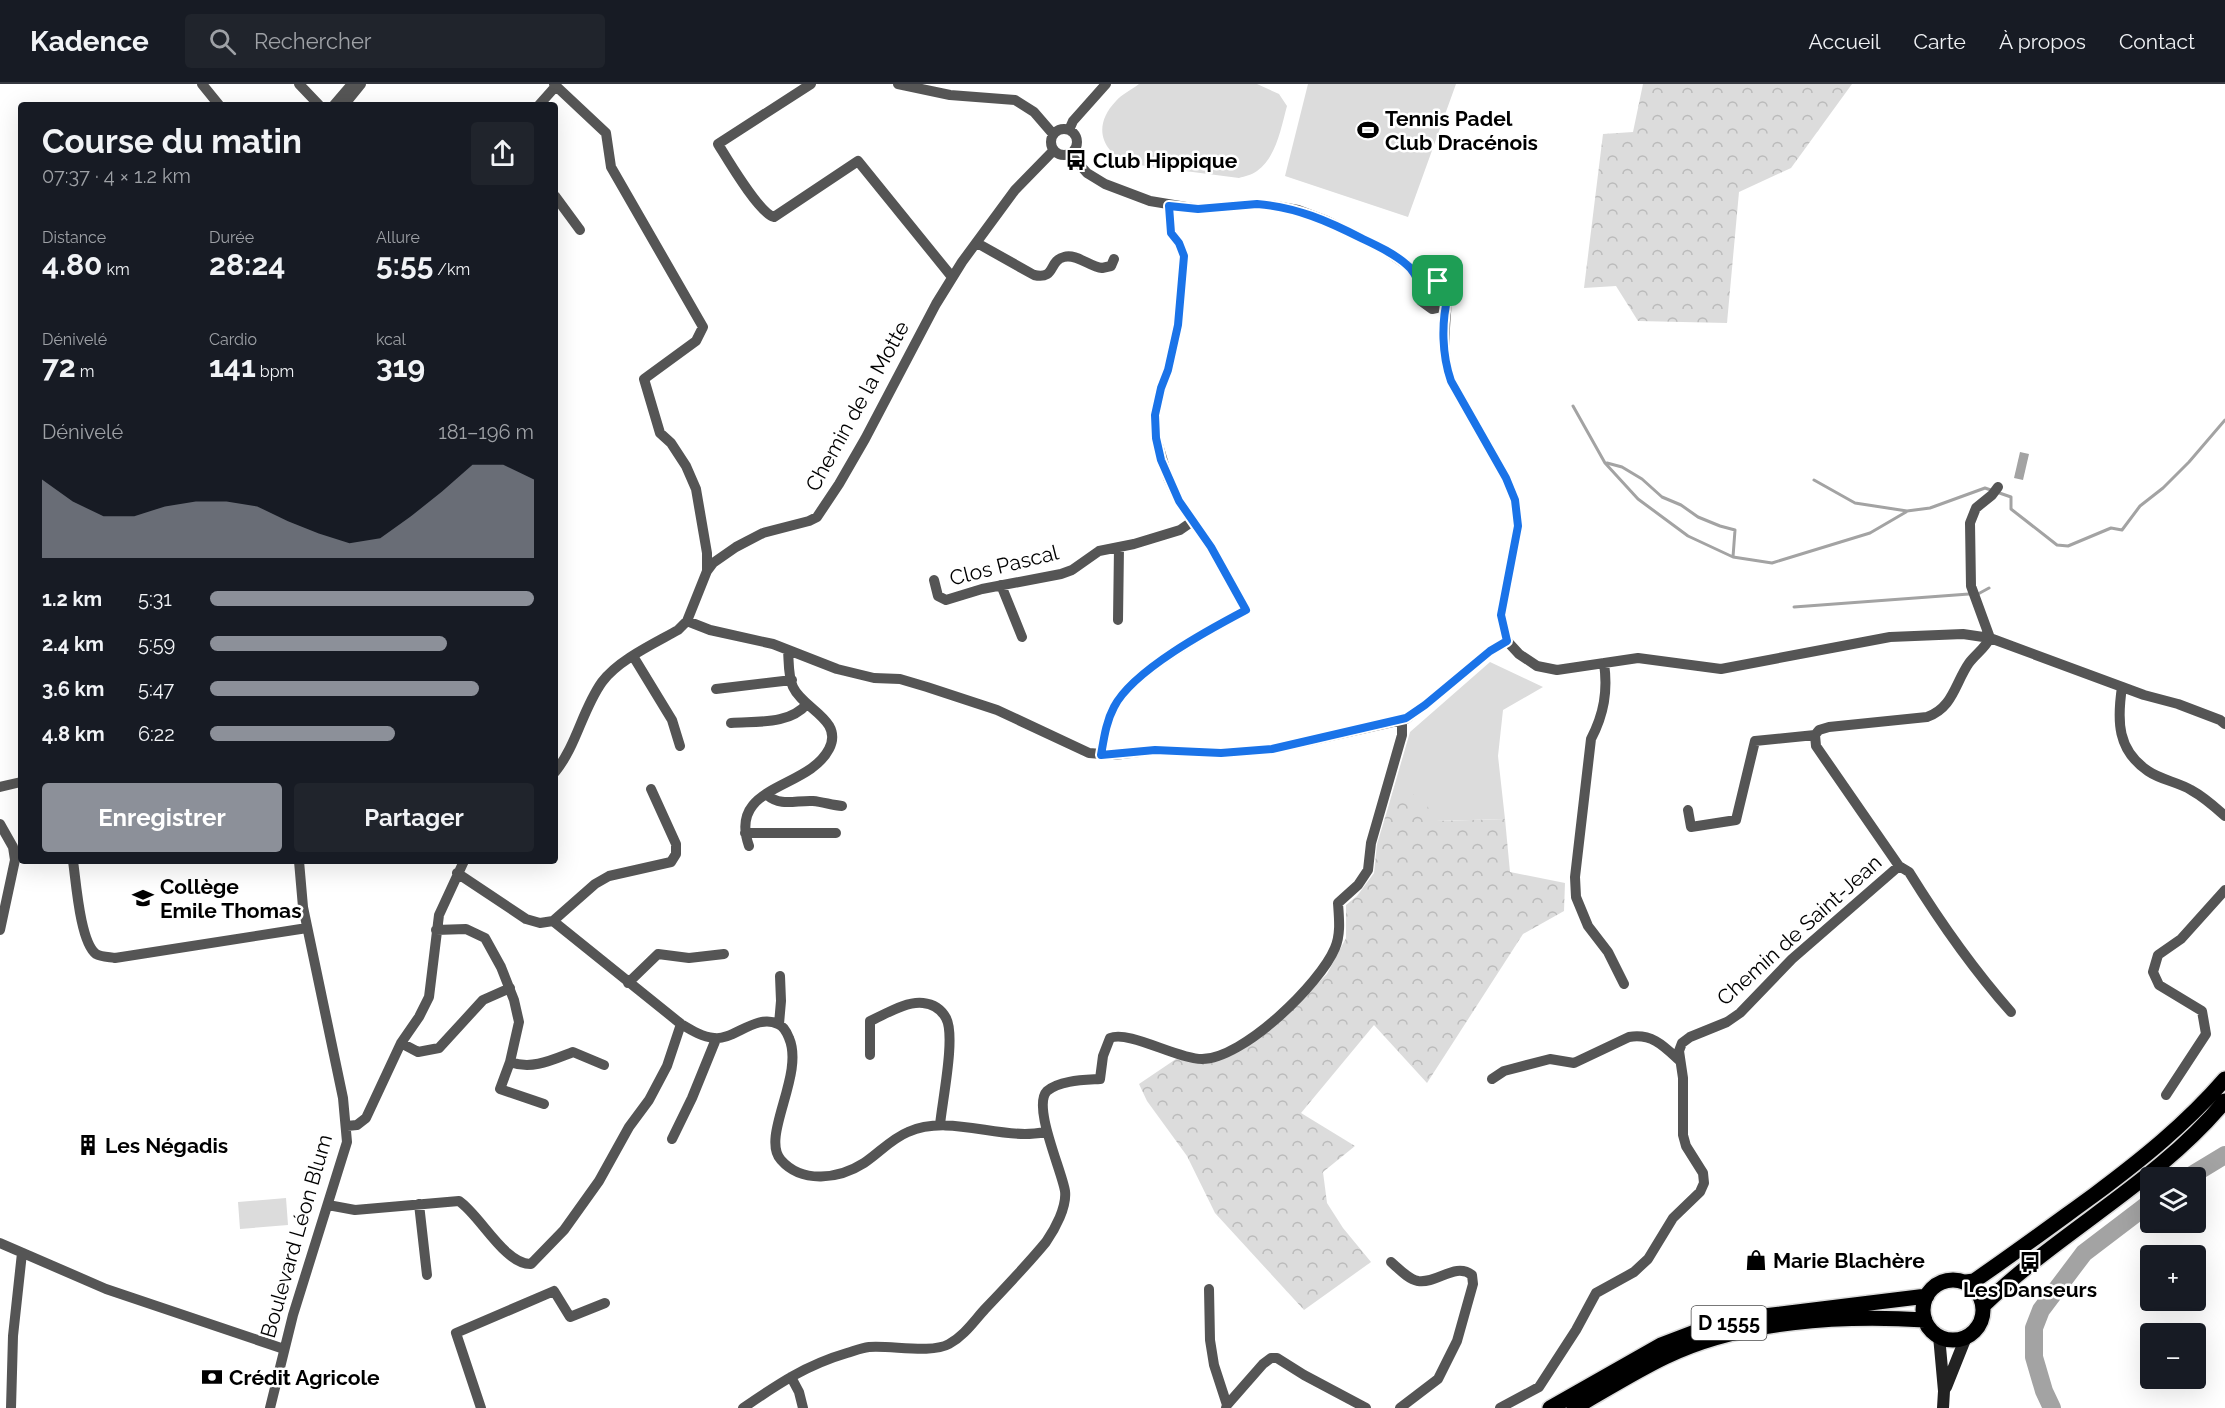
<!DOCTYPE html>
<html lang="fr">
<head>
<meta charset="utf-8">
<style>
  :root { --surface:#171b24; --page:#20242c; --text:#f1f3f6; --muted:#9ea1a6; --line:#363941; --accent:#8c9099 }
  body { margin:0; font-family:Raleway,sans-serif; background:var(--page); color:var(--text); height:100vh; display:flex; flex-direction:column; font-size:22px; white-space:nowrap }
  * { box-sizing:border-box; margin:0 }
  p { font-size:20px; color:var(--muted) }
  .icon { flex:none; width:33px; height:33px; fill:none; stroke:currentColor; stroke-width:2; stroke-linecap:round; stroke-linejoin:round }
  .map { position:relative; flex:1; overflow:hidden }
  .sheet { position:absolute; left:18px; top:18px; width:540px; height:762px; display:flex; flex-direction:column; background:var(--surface); border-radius:6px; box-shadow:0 6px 24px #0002 }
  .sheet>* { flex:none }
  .fabs { position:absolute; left:2140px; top:1083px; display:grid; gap:12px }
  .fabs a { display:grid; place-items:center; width:66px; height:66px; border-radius:6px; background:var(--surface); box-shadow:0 6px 24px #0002; font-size:30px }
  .pin { position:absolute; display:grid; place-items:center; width:51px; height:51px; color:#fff; margin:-26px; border-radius:12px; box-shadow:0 3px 9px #0006 }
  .round { display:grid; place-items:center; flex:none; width:63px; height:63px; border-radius:6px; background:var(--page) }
  .overview { display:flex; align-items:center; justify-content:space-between; height:102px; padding:0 24px }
  h1 { font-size:33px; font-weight:700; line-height:45px }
  .figures { display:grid; grid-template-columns:repeat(3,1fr); gap:9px; height:102px; padding:6px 24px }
  .figures div { display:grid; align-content:center }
  .figures b { font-size:30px; font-weight:700 }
  .figures small { font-size:16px; font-weight:400 }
  .figures p { font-size:16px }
  .chart { height:168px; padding:12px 24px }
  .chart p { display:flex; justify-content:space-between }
  .chart svg { width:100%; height:108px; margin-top:6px; fill:var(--accent); opacity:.7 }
  .button { display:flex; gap:12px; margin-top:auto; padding:12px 24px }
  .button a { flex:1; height:69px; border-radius:6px; background:var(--accent); color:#fff; font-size:24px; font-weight:700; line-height:69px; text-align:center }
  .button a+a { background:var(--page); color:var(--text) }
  ul { padding:0 24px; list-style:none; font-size:20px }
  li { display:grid; grid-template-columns:96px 72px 1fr; align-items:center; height:45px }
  li i { height:15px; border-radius:8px; background:var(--accent) }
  header { display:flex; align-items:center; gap:36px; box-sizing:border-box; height:84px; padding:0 30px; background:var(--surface); border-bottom:2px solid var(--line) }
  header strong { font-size:28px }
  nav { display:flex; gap:33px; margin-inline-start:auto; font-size:21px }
  .search { width:420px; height:54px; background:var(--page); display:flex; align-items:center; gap:15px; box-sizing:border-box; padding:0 21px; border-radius:6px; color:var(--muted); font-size:22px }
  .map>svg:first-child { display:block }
  .grass { fill:#dcdcdc }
  .forest { fill:url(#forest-crowns) }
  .water { fill:#a3a3a3 }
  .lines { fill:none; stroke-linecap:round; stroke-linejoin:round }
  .stream { stroke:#a3a3a3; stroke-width:3 }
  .river { stroke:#a3a3a3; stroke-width:18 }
  .primary-casing { stroke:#dbdbdb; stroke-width:18 }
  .minor { stroke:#555; stroke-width:10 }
  .secondary { stroke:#222; stroke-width:12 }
  .primary { stroke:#000; stroke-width:15 }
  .route-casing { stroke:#fff; stroke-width:12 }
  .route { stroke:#1a73e8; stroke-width:8 }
  .labels { text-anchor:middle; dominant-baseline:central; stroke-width:5; stroke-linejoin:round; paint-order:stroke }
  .shield { fill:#fff; stroke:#4c4c4c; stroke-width:1.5 }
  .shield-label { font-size:20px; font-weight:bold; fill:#000 }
  .poi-label { font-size:21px; font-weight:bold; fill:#000; stroke:#fff; text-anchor:start }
  .street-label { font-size:21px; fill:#000; stroke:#fff }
</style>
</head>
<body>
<header>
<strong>Kadence</strong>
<div class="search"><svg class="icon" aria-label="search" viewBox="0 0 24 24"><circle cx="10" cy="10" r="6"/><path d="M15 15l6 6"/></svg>Rechercher</div>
<nav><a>Accueil</a><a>Carte</a><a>À propos</a><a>Contact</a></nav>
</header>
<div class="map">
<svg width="2225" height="1324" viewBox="0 0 2225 1324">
  <defs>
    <pattern id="forest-crowns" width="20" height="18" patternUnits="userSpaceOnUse" patternTransform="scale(1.5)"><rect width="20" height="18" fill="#dcdcdc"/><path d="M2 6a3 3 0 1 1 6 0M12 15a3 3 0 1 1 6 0" fill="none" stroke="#bbb"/></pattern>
  </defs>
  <rect width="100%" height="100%" fill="#fff"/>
  <path class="grass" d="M1139,0H1257L1279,10L1287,22C1281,44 1276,74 1257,87C1252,91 1245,92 1239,94L1131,80C1101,68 1092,42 1116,17C1122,10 1131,6 1139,0Z
    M1308,0H1456L1408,133L1285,92Z
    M1490,578L1543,603L1503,626L1498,672L1505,735L1436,737L1387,727L1410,648Z
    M286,1114L288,1141L240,1145L238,1118Z"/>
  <path class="forest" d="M1643,0H1852L1791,84L1739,108L1727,239L1638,237L1616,202L1584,204L1603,50L1633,48Z
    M1418,708L1437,737L1505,735L1510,788L1565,799L1564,827L1523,850L1427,999L1374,941L1301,1029L1355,1062L1323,1088L1327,1119L1343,1144L1371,1178L1304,1226L1215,1129L1187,1072L1147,1017L1139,1000L1176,975L1211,978L1275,941L1327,890L1346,854V821L1357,812L1374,789L1377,760L1387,727Z"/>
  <path class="water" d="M2020,368L2029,370L2023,396L2014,394Z"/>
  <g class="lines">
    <path class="stream" d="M1573,322L1605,379L1638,415L1688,452L1733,473L1772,479L1870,449L1906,428
      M1607,379L1622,383L1642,395L1662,413L1681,421L1698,433L1720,442L1735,446L1733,473
      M1814,396L1855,419L1907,427L1930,424L1985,404L2011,413V425L2057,461L2068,462L2111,444L2122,446L2140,422L2163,404L2189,378L2225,336
      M1978,510L1989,504
      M1794,523L1969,510"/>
    <path class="river" d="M2187,1094L2225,1071
      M2052,1324L2044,1307L2034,1273V1244L2041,1226L2084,1169L2151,1118"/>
    <defs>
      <path id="primary" d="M1923 1226a30 30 0 1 1 60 0a30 30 0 1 1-60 0Z
        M1966,1198L1974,1197C2015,1169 2054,1140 2094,1111C2141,1076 2186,1040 2225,995
        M1983,1222C2058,1148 2157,1099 2225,1017
        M1550,1324L1661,1261L1703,1245L1747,1234L1927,1212
        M1574,1324C1604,1307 1634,1288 1665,1273C1740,1236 1843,1231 1925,1236"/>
    </defs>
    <use href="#primary" class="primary-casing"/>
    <path class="minor" d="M202,0L219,21
      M299,0L319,21
      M811,0L718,60C728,76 759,129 774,133L858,77L952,193
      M898,0L950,11L1015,16L1034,28L1053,50
      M556,2L606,49L611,83L703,243L696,257L644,295L660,349L671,359L686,382L696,405L707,469V486
      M334,21L352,0
      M344,21L361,0
      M539,21L556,2L554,0
      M1051 58a13 13 0 1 1 26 0a13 13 0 1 1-26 0Z
      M1069,46L1073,37L1106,0
      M1070,70L1087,89L1105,100L1150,117L1198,125L1257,120L1276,122L1298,126L1327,137L1382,164L1408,182L1443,199L1448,207L1447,216L1441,223L1432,225L1421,217C1418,204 1426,195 1439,197
      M555,112L580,146
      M977,159L1034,191C1056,196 1048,177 1064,173C1076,169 1090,183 1102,184C1102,184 1111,182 1111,182L1114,175
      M1447,216C1445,246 1441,269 1451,297L1506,394L1515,416L1518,442L1501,531L1507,557L1519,570L1537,582L1557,586L1638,574L1721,585L1890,553L1963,550L1990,554L2144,611L2178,620L2220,636L2225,640
      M934,496L938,512L946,516L982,505L1061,490L1072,486L1099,467L1134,460L1180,446L1193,437
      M1001,501L1022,553
      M1118,536L1119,463
      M687,537L710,546L773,560L837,585L874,594L900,595L927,603L997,626L1089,669L1114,671L1155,666L1221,669L1272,665L1406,635L1425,621L1490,567L1507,557
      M1990,554L1971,502L1970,439L1976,424L1992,411L1998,403
      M633,572L672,636L680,662
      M1604,579C1608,607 1604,630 1591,655L1575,793L1576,813L1588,842L1608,868L1624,900
      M2122,603C2117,637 2117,666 2148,687C2161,696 2178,698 2191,706C2204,713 2214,722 2225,732
      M716,605L792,596
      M731,639C757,637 789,641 807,620
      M1101,671C1104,654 1106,638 1114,623C1133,587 1210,545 1246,526L1211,463L1179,417L1168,394L1156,354L1155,331L1161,304L1168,286L1178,241L1184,172L1179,159L1171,149L1169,122
      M555,688C577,661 582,626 602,598C618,576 655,559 678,546L687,537L707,487L713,479L736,463L763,449L809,437L817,433L839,400L865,355L936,220L962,178L1015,106L1054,66
      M0,703L21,698
      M767,711C781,723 796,716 813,717C823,718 832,721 842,722
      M1688,726L1691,743L1736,736L1755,657L1815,651
      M0,740L13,763L15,776L0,846
      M745,749H836
      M749,762C727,700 808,706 829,665C844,636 803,625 793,603C788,592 789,578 788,566
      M73,777C76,797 80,858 96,870C101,873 110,873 115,874L307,844
      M1899,782L1909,788C1940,838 1972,884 2011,928
      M457,789L526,835L540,839L553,837L681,940C691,946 702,953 714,954C733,957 756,929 778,940C784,942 787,949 789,954C805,991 760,1053 781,1076C802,1100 839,1095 864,1079C879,1069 891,1055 908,1048C944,1032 987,1050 1025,1050C1032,1050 1040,1049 1047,1048
      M553,837L595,800L609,792L671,778L676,770V760L651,705
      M436,846L466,845L485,854L501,883L514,916L519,938L510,978L500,1005L544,1020
      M628,899L658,870L689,874L724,870
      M779,940L781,917L780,892
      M401,959L418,968L439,964L483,916L510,904
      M870,971V937C886,930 906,917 923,919C933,920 941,925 946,934C956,952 942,1018 940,1041
      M510,978C532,986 552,976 573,968L604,981
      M1492,995L1504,987L1550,975L1574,979L1629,953C1652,949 1664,962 1680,977
      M2166,1011L2206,950L2202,927L2159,901L2153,888L2158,871L2181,855L2225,806
      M347,1042L357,1041L366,1034L401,959L419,933L429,913L439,831L464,777
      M672,1055L692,1014L716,955
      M419,1120L427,1191
      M328,1121L355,1126L459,1117C480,1131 505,1181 531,1180L564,1146L599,1097L629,1043L649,1016L667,982L681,940
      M0,1159L106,1205L284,1265
      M1391,1178C1399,1185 1408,1195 1418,1197C1437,1200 1455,1178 1472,1191L1473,1200L1457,1257L1438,1295L1400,1324
      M1209,1205L1210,1256L1214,1281L1227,1321L1226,1324
      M791,1293L799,1308L803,1324
      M1227,1321L1263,1280L1271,1274H1277L1304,1291L1366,1324
      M11,1324L13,1252L22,1169
      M270,1324L293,1231L347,1058L343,1014L303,823L299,777
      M481,1324L456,1249L554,1207L570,1233L605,1219
      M743,1324C778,1300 806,1281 847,1269C854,1267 861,1264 869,1263C891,1261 931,1270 949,1260C964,1252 974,1237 985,1225C1006,1203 1027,1181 1046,1158C1055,1145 1067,1123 1065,1107C1062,1087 1032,1022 1047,1007C1060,996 1084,996 1100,995L1103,972L1110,954C1129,946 1177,975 1202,975C1243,975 1320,900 1335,864C1341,850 1339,834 1338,819L1358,801L1368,786L1371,759L1402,651V635
      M1500,1324L1539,1303L1576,1246L1596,1209L1634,1188L1648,1175L1673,1134L1700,1108L1704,1099L1703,1089L1686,1062L1683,1051V994L1679,967L1682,959L1690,953L1727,938L1740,929L1792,875L1899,782L1816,662L1815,651L1819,646L1829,643L1927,633C1953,624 1955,599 1969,579C1976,570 1985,564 1990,554"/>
    <path class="secondary" d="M1939,1252L1944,1307L1943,1324
      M1946,1303L1966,1253"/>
    <use href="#primary" class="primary"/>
  </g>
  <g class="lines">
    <defs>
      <path id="route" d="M1257,120C1296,123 1328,137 1363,155C1378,162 1395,170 1407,181C1415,187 1418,197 1421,205L1425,199L1434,196L1446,203L1448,212C1441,239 1442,271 1451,297L1506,394L1515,416L1518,442L1501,531L1507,557L1490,567L1425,621L1406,634L1272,665L1221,669L1155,666L1101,671C1104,654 1106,638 1114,623C1133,586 1210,545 1246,526L1211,463L1179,417L1161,376L1156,354L1155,331L1161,304L1168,286L1178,241L1184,172L1179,159L1171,149L1169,122L1198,125Z"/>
    </defs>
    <use href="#route" class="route-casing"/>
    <use href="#route" class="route"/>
  </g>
  <defs>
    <symbol id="stadium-bare" viewBox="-9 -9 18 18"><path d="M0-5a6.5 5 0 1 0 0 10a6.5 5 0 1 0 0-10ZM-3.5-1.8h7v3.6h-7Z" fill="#000" stroke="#fff" stroke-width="2.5" paint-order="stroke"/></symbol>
    <symbol id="bus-bare" viewBox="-9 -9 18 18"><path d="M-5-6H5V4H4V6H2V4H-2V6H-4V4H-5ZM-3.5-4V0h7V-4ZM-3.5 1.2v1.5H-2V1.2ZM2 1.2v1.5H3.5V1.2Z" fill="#000" stroke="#fff" stroke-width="2.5" paint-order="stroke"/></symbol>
    <symbol id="school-bare" viewBox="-9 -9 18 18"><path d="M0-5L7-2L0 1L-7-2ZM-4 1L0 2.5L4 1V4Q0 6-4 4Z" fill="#000" stroke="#fff" stroke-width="2.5" paint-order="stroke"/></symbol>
    <symbol id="building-bare" viewBox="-9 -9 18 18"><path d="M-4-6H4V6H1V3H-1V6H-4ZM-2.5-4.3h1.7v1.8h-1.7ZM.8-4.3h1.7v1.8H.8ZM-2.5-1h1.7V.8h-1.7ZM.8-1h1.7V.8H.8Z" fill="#000" stroke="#fff" stroke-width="2.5" paint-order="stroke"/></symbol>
    <symbol id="shop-bare" viewBox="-9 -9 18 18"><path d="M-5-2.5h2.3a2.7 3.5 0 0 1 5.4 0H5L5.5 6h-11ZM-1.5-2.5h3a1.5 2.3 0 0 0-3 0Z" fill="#000" stroke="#fff" stroke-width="2.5" paint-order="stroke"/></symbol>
    <symbol id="bank-bare" viewBox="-9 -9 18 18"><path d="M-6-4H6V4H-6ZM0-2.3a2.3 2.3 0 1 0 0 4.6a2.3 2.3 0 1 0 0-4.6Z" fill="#000" stroke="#fff" stroke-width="2.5" paint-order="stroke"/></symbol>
  </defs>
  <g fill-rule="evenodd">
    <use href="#stadium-bare" x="1353" y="31" width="30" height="30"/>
    <use href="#bus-bare" x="1061" y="61" width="30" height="30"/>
    <use href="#school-bare" x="128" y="799" width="30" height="30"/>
    <use href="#building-bare" x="73" y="1046" width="30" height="30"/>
    <use href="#shop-bare" x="1741" y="1161" width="30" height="30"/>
    <use href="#bus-bare" x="2015" y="1163" width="30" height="30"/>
    <use href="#bank-bare" x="197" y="1278" width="30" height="30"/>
  </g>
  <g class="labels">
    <rect class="shield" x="1691.5" y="1222" width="75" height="34" rx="4.5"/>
    <g class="shield-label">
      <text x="1729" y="1239">D 1555</text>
    </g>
    <g class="poi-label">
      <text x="1385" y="34">Tennis Padel<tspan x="1385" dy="24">Club Dracénois</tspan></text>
      <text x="1093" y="76">Club Hippique</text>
      <text x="160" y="802">Collège<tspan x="160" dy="24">Emile Thomas</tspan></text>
      <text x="105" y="1061">Les Négadis</text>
      <text x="1773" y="1176">Marie Blachère</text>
      <text x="2030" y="1205" text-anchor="middle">Les Danseurs</text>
      <text x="229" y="1293">Crédit Agricole</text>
    </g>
    <g class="street-label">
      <text transform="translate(857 322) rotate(-61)">Chemin de la Motte</text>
      <text transform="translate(1004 481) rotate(-14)">Clos Pascal</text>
      <text transform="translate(1799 846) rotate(-42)">Chemin de Saint-Jean</text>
      <text transform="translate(296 1152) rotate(-74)">Boulevard Léon Blum</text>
    </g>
  </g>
</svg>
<div class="fabs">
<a><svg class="icon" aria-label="layers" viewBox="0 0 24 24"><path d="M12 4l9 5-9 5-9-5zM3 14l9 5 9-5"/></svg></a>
<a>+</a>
<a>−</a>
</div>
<div class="pin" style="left:1438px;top:197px;background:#1e9e55"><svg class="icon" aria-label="arrive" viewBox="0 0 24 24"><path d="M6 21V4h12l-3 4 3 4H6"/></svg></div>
<section class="sheet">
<div class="overview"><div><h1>Course du matin</h1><p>07:37 · 4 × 1.2 km</p></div><a class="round"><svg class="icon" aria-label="share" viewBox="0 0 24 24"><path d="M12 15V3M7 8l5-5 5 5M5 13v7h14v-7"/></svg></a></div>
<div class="figures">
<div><p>Distance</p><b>4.80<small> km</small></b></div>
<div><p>Durée</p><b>28:24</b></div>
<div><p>Allure</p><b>5:55<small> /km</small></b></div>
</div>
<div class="figures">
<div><p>Dénivelé</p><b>72<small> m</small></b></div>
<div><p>Cardio</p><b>141<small> bpm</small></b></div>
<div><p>kcal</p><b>319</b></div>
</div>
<div class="chart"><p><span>Dénivelé</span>181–196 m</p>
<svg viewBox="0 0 160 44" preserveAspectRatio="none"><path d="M0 44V12L10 21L20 27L30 27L40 23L50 21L60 21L70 23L80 29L90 34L100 38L110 36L120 27L130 17L140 6L150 6L160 12V44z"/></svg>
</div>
<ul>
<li><b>1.2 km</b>5:31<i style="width:100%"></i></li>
<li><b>2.4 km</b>5:59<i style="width:73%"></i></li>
<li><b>3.6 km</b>5:47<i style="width:83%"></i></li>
<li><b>4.8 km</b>6:22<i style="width:57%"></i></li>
</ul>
<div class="button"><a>Enregistrer</a><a>Partager</a></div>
</section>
</div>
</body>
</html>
